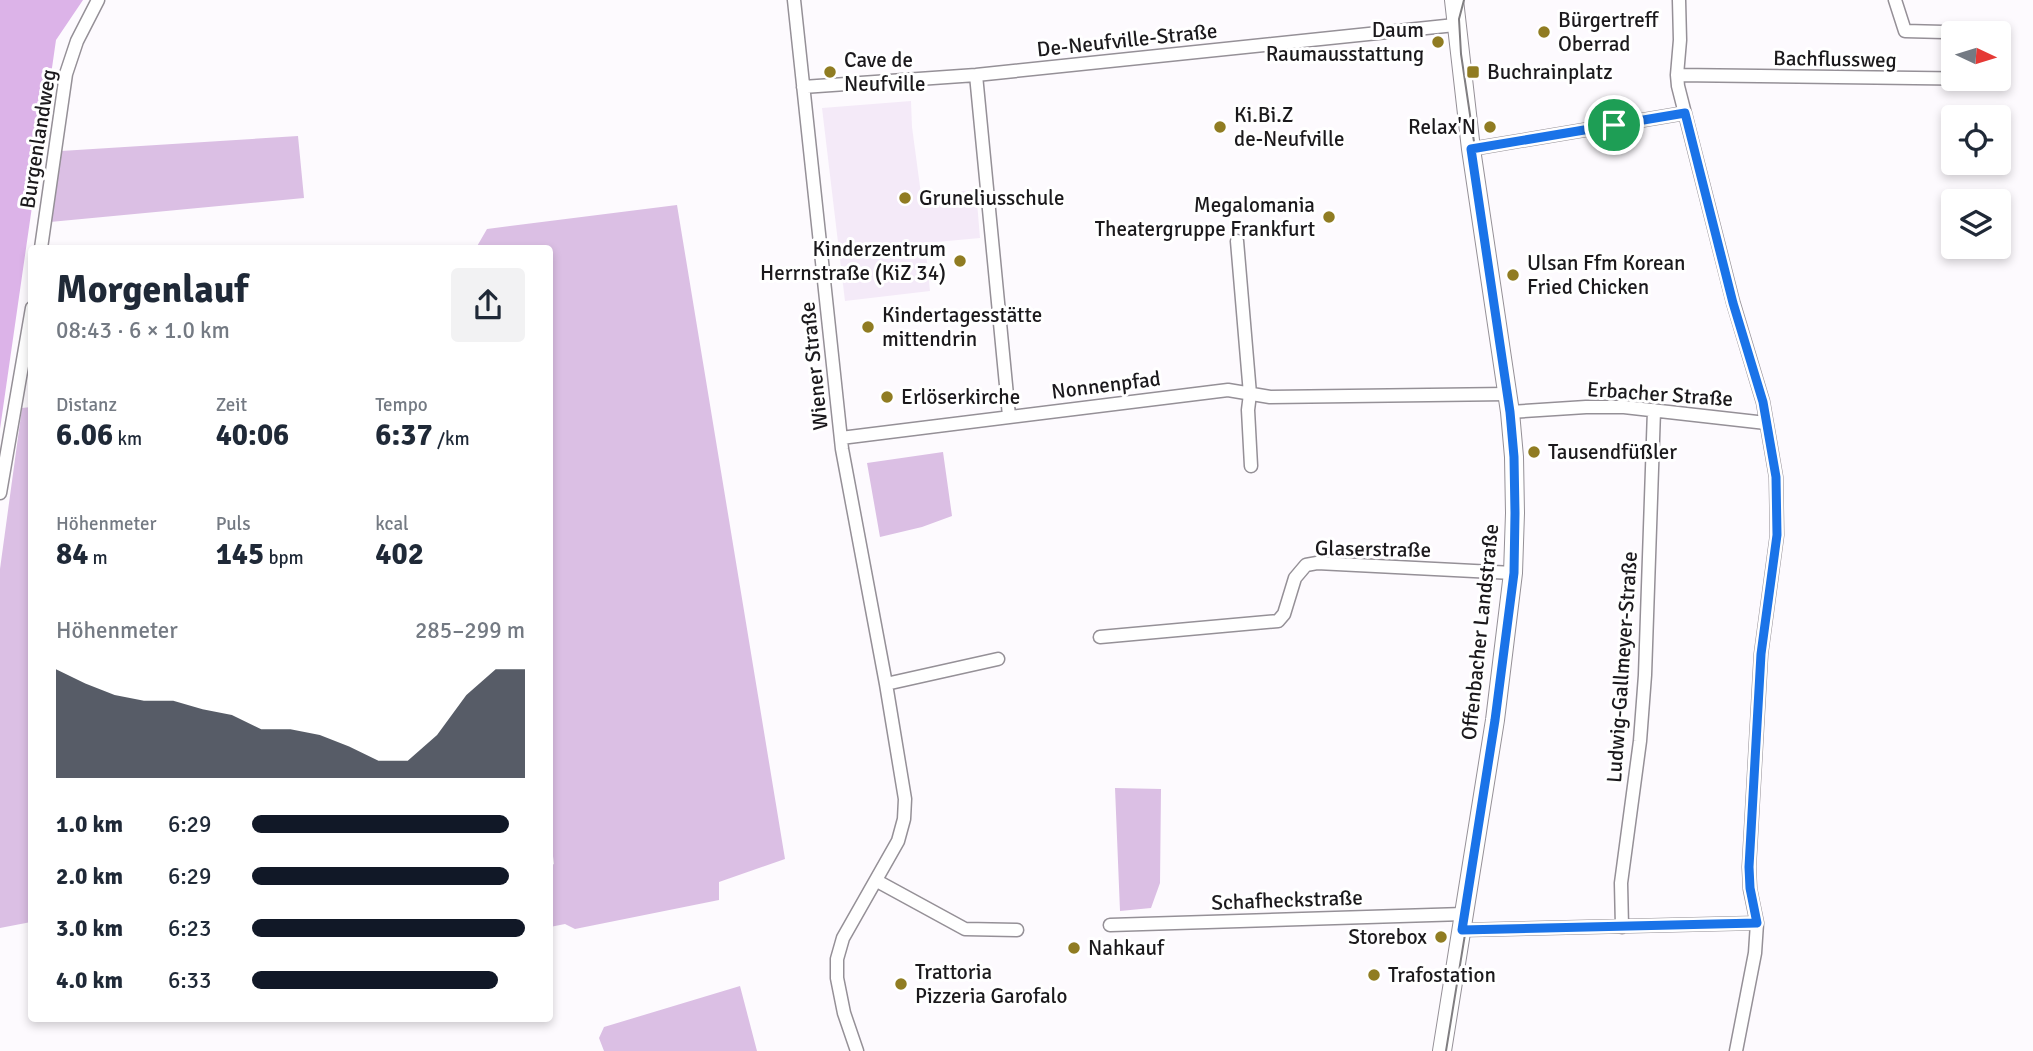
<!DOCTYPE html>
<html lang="de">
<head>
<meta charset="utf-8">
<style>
  :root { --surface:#fff; --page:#f2f2f3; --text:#1f2937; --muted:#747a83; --accent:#111827 }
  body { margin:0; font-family:Signika,sans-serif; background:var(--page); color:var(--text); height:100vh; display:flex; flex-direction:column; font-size:26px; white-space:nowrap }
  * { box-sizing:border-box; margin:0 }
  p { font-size:23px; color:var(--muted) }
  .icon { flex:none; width:38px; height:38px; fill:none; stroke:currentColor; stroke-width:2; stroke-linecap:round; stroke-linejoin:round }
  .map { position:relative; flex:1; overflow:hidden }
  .details { position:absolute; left:28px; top:245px; width:525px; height:777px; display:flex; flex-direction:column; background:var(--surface); border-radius:7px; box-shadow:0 4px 10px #0003 }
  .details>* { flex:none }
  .needle { width:46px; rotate:94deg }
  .tools { position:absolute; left:1941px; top:21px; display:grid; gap:14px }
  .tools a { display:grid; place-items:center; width:70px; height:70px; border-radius:7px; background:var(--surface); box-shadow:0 4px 10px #0003; font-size:35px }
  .pin { position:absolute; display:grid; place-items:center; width:60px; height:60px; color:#fff; margin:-30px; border:4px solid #fff; border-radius:50%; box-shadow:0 2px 7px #0007 }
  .round { display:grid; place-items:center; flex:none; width:74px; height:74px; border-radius:7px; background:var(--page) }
  .headline { display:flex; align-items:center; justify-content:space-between; height:119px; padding:0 28px }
  h1 { font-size:38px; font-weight:800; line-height:52px }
  .stats { display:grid; grid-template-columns:repeat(3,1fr); gap:10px; height:119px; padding:7px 28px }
  .stats div { display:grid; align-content:center }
  .stats b { font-size:30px; font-weight:800 }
  .stats small { font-size:19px; font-weight:400 }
  .stats p { font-size:19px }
  .chart { height:196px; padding:14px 28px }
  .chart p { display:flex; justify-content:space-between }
  .chart svg { width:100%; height:126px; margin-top:7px; fill:var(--accent); opacity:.7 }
  ul { padding:0 28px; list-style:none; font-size:23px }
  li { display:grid; grid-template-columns:112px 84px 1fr; align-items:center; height:52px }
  li i { height:18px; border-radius:9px; background:var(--accent) }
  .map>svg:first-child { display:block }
  .built { fill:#f4eaf8 }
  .green { fill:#dbbfe4 }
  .forest { fill:#dcb3e8 }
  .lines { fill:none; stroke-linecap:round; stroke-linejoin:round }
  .minor-casing { stroke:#959097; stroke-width:15 }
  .secondary-casing { stroke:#959097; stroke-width:20 }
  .minor { stroke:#fff; stroke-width:12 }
  .secondary { stroke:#fff; stroke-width:18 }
  .tram { stroke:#807e81; stroke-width:2 }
  .route-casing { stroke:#fff; stroke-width:14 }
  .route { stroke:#1a73e8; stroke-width:9 }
  .poi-dot { fill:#907c22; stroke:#fff; stroke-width:2.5 }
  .labels { text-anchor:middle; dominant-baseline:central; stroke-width:6; stroke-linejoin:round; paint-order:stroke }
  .poi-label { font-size:21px; fill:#1b191c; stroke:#fff; text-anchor:start }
  .street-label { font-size:21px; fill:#1b191c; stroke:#fff }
</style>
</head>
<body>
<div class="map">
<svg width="2033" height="1051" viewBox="0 0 2033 1051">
  <rect width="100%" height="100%" fill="#fdfafe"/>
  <path class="built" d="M911,101L912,127L921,194L976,190L980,238L925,243L930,291L845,301L822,108Z"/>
  <path class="green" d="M298,136L304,198L50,222L61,151Z
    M677,205L785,859L719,882V900L575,929L565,924L550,927V866L554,864L550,833V248H476L487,229Z
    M31,407V922L0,928V569L22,408Z
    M943,452L952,516L922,527L880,537L867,463Z
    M1115,788L1161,789L1160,883L1151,908L1120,911Z
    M740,986L757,1051H604L599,1038L604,1027Z"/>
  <path class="forest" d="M0,0H83L56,40L0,429Z"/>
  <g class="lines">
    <defs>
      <path id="minor" d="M794,0L842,449L886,684L905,799L904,819L898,841L843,938L837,959V978L844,1013L857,1051
        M1679,0L1680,40L1677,75L1678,86L1733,302L1763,402L1776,477L1777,535L1761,654L1749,867L1750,889L1757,923L1755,953L1736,1051
        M1895,0L1905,31L1983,33
        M976,75L1009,416
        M1677,75L1993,79
        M803,87L976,75L1455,25
        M1471,149L1685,113
        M1237,241L1250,394L1248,410L1251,466
        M41,248L66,74L77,41L98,0
        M1510,412L1586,407H1624L1766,423
        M841,438L1228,390L1270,397L1508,394
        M0,493L32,308
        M1100,637L1278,621L1284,614L1295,578L1306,565L1317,563L1513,573
        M886,684L998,659
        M877,881L965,929L1017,930
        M1110,925L1464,914
        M1622,927L1621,883L1640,741L1645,675L1654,410
        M1462,930L1757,923"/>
      <path id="secondary" d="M1442,1051L1495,720L1513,573L1515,513L1514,457L1510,412L1471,149L1454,0"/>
    </defs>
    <use href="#minor" class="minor-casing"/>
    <use href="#secondary" class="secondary-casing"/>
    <use href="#minor" class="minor"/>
    <use href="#secondary" class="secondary"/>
    <path class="tram" d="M1446,1051C1460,965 1474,879 1488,793C1508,667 1527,540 1514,412L1461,54L1459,19L1464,0"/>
  </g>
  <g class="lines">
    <defs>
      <path id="route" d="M1685,113L1733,303L1763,402L1776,477L1777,535L1761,654L1749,867L1750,888L1757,923L1462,930L1495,720L1514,573L1515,513L1514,457L1510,412L1471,149Z"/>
    </defs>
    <use href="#route" class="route-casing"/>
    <use href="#route" class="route"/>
  </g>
  <g class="poi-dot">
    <circle cx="1544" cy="32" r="7"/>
    <circle cx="1438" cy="42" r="7"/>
    <circle cx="830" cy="72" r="7"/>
    <rect x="1466" y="65" width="14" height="14" rx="3.5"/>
    <circle cx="1220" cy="127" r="7"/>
    <circle cx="1490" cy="127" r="7"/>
    <circle cx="905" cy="198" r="7"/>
    <circle cx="1329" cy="217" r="7"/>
    <circle cx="960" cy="261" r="7"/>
    <circle cx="1513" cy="275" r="7"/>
    <circle cx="868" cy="327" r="7"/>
    <circle cx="887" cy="397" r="7"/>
    <circle cx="1534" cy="452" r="7"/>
    <circle cx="1441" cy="937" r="7"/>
    <circle cx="1074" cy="948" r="7"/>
    <circle cx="1374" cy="975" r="7"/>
    <circle cx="901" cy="984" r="7"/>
  </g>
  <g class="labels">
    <g class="poi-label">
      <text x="1558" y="20">Bürgertreff<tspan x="1558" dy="24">Oberrad</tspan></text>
      <text x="1424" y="30" text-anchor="end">Daum<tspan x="1424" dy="24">Raumausstattung</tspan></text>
      <text x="844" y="60">Cave de<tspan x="844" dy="24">Neufville</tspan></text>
      <text x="1487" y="72">Buchrainplatz</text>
      <text x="1234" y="115">Ki.Bi.Z<tspan x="1234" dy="24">de-Neufville</tspan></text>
      <text x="1476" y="127" text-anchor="end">Relax'N</text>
      <text x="919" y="198">Gruneliusschule</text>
      <text x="1315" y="205" text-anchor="end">Megalomania<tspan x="1315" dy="24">Theatergruppe Frankfurt</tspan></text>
      <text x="946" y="249" text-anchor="end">Kinderzentrum<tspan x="946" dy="24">Herrnstraße (KiZ 34)</tspan></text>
      <text x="1527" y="263">Ulsan Ffm Korean<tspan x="1527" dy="24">Fried Chicken</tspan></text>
      <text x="882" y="315">Kindertagesstätte<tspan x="882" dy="24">mittendrin</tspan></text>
      <text x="901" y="397">Erlöserkirche</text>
      <text x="1548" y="452">Tausendfüßler</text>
      <text x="1427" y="937" text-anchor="end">Storebox</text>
      <text x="1088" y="948">Nahkauf</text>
      <text x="915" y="972">Trattoria<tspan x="915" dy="24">Pizzeria Garofalo</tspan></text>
      <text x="1388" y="975">Trafostation</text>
    </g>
    <g class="street-label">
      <text transform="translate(1127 40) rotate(-6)">De-Neufville-Straße</text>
      <text transform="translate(1835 59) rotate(1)">Bachflussweg</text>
      <text transform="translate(38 139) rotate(-81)">Burgenlandweg</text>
      <text transform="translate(814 366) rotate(-96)">Wiener Straße</text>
      <text transform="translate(1106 385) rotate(-7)">Nonnenpfad</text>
      <text transform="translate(1660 394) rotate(4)">Erbacher Straße</text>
      <text transform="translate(1373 549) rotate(1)">Glaserstraße</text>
      <text transform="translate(1480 632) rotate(-84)">Offenbacher Landstraße</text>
      <text transform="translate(1622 667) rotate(-86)">Ludwig-Gallmeyer-Straße</text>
      <text transform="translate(1287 900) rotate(-2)">Schafheckstraße</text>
    </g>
  </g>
</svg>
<div class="tools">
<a><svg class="needle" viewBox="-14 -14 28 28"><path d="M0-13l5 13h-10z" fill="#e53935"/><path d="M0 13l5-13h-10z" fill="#747a83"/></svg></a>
<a><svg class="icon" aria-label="locate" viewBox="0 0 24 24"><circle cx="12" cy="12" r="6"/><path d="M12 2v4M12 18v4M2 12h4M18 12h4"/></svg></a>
<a><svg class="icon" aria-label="layers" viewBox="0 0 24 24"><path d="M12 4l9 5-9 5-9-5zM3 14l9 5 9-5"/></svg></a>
</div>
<div class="pin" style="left:1614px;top:125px;background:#1e9e55"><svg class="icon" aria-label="arrive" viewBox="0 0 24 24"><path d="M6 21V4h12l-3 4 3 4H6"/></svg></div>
<section class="details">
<div class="headline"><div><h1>Morgenlauf</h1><p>08:43 · 6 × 1.0 km</p></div><a class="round"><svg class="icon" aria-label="share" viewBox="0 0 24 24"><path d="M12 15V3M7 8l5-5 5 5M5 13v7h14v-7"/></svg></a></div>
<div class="stats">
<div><p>Distanz</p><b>6.06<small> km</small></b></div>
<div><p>Zeit</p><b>40:06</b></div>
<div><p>Tempo</p><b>6:37<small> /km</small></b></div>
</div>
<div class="stats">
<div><p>Höhenmeter</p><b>84<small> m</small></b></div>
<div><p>Puls</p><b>145<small> bpm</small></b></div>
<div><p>kcal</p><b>402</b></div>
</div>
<div class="chart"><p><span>Höhenmeter</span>285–299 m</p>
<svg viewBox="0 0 160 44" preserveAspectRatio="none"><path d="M0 44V6L10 11L20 15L30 17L40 17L50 20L60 22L70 27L80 27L90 29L100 33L110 38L120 38L130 29L140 15L150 6L160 6V44z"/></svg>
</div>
<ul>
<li><b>1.0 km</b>6:29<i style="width:94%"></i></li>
<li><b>2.0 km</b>6:29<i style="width:94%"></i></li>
<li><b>3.0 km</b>6:23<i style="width:100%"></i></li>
<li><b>4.0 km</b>6:33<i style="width:90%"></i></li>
</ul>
</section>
</div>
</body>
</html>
